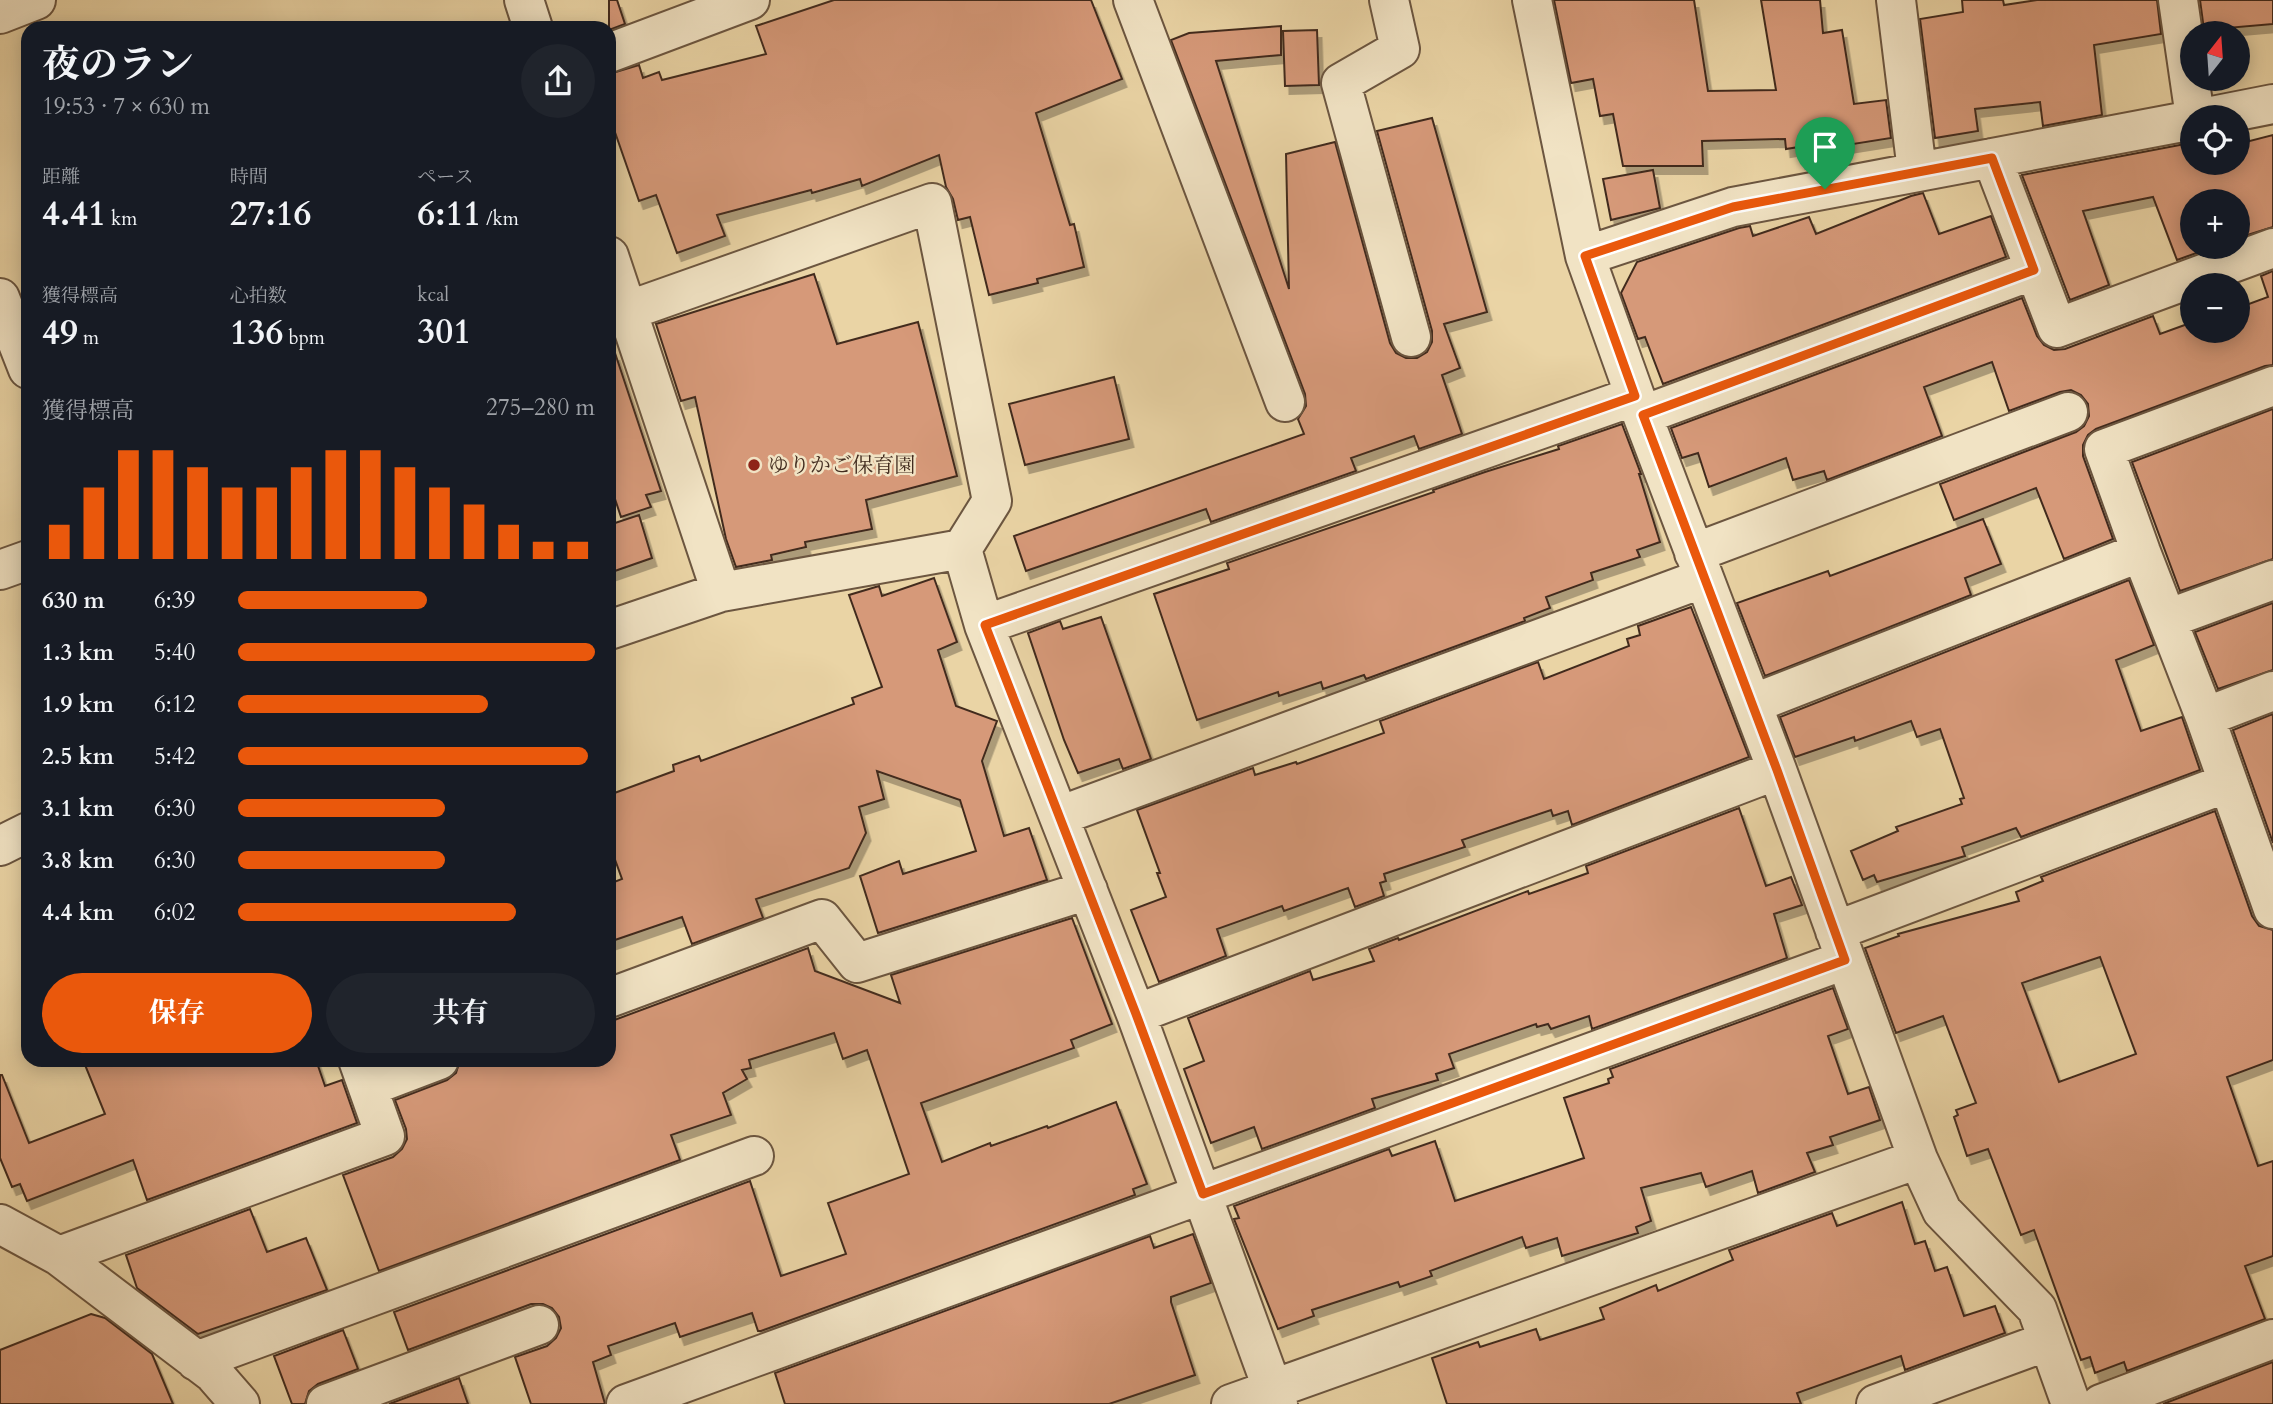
<!DOCTYPE html>
<html lang="ja">
<head>
<meta charset="utf-8">
<style>
  :root { --surface:#171b24; --page:#20242c; --text:#f1f3f6; --muted:#9ea1a6; --accent:#ea580c }
  body { margin:0; font-family:Cardo,"Noto Serif JP",serif; background:var(--page); color:var(--text); height:100vh; display:flex; flex-direction:column; font-size:26px; white-space:nowrap }
  * { box-sizing:border-box; margin:0 }
  p { font-size:23px; color:var(--muted) }
  .icon { flex:none; width:38px; height:38px; fill:none; stroke:currentColor; stroke-width:2; stroke-linecap:round; stroke-linejoin:round }
  .map { position:relative; flex:1; overflow:hidden }
  .drawer { position:absolute; left:21px; top:21px; width:595px; height:1046px; display:flex; flex-direction:column; background:var(--surface); border-radius:21px; box-shadow:0 4px 18px #0003 }
  .drawer>* { flex:none }
  .needle { width:46px; rotate:17deg }
  .buttons { position:absolute; left:2180px; top:21px; display:grid; gap:14px }
  .buttons a { display:grid; place-items:center; width:70px; height:70px; border-radius:50%; background:var(--surface); box-shadow:0 4px 18px #0003; font-size:35px }
  .pin { position:absolute; display:grid; place-items:center; width:60px; height:60px; color:#fff; margin:-72px -30px; border-radius:50% 50% 50% 0; rotate:-45deg; box-shadow:0 0 7px #0007 }
  .pin .icon { rotate:45deg }
  .round { display:grid; place-items:center; flex:none; width:74px; height:74px; border-radius:37px; background:var(--page) }
  .headline { display:flex; align-items:center; justify-content:space-between; height:119px; padding:0 21px }
  h1 { font-size:38px; font-weight:700; line-height:52px }
  .stats { display:grid; grid-template-columns:repeat(3,1fr); gap:10px; height:119px; padding:7px 21px }
  .stats div { display:grid; align-content:center }
  .stats b { font-size:35px; font-weight:700 }
  .stats small { font-size:19px; font-weight:400 }
  .stats p { font-size:19px }
  .chart { height:196px; padding:14px 21px }
  .chart p { display:flex; justify-content:space-between }
  .chart svg { width:100%; height:126px; margin-top:7px; stroke:var(--accent); stroke-width:6 }
  .button { display:flex; gap:14px; margin-top:auto; padding:14px 21px }
  .button a { flex:1; height:80px; border-radius:42px; background:var(--accent); color:#fff; font-size:28px; font-weight:700; line-height:80px; text-align:center }
  .button a+a { background:var(--page); color:var(--text) }
  ul { padding:0 21px; list-style:none; font-size:23px }
  li { display:grid; grid-template-columns:112px 84px 1fr; align-items:center; height:52px }
  li i { height:18px; border-radius:9px; background:var(--accent) }
  .map>svg:first-child { display:block }
  .building { fill:#d69979; stroke:#422c1f; stroke-width:2; fill-rule:evenodd; filter:url(#shadow) }
  .lines { fill:none; stroke-linecap:round; stroke-linejoin:round }
  .minor-casing { stroke:#6c5640; stroke-width:42 }
  .minor { stroke:#f1e3c4; stroke-width:38 }
  .route-casing { stroke:#fff; stroke-width:14 }
  .route { stroke:#ea580c; stroke-width:9 }
  .poi-dot { fill:#8f2418; stroke:#f1e3c4; stroke-width:2.5 }
  .labels { text-anchor:middle; dominant-baseline:central; stroke-width:5; stroke-linejoin:round; paint-order:stroke }
  .poi-label { font-size:21px; fill:#422c1f; stroke:#f1e3c4; text-anchor:start }
</style>
</head>
<body>
<div class="map">
<svg width="2273" height="1404" viewBox="0 0 2273 1404">
  <defs>
    <filter id="shadow"><feDropShadow dx="4.5" dy="8" stdDeviation="0" flood-color="#0004"/></filter>
  </defs>
  <rect width="100%" height="100%" fill="#ead4a5"/>
  <filter id="stains"><feTurbulence type="fractalNoise" baseFrequency=".00286" numOctaves="4"/><feColorMatrix values="0 0 0 0 .2 0 0 0 0 .09 0 0 0 0 .02 0 0 0 .5 -.17"/></filter>
  <radialGradient id="worn" r=".72"><stop offset=".6" stop-color="#630" stop-opacity="0"/><stop offset="1" stop-color="#630" stop-opacity=".3"/></radialGradient>
  <path class="building" d="M609,0H617L625,24L609,30Z
    M834,0H1091L1122,79L1036,113L1070,225L1074,224L1084,267L1037,279L1038,283L989,295L970,217L958,220L953,199L946,187L939,155L862,186L860,179L812,193L811,190L717,215L725,236L677,253L656,195L639,201L609,115V74L639,65L643,78L659,72L662,80L766,54L756,26Z
    M1554,0H1694L1708,91L1776,90L1761,0H1820L1823,33L1842,30L1854,104L1886,100L1891,138L1834,147L1836,155L1801,161L1799,147L1786,149L1785,139L1702,141L1703,166H1623L1613,114L1600,116L1593,79L1571,83Z
    M1962,0H2003L2004,5L2037,0H2157L2161,34L2094,45L2102,115L2043,126L2040,102L1975,109L1978,131L1935,138L1920,19L1963,12Z
    M2200,0H2273V24L2204,30Z
    M1281,26V55L1216,61L1289,289L1286,154L1335,142L1390,343L1396,353L1406,358H1417L1427,352L1432,342V331L1377,131L1432,118L1487,312L1444,324L1460,368L1442,375L1462,434L1419,449L1414,436L1351,458L1356,471L1211,522L1206,509L1026,571L1014,536L1304,434L1298,419L1306,406L1305,394L1171,40L1189,33Z
    M1317,30L1319,85L1285,86L1283,31Z
    M2273,135V227L2238,238V201H2193V247H2213L2177,260L2153,197L2083,211L2109,285L2070,300L2022,175L2185,144H2193V163H2238V144Z
    M1653,170L1660,208L1611,220L1603,179Z
    M1923,193L1939,234L1991,216L2006,257L1663,384L1645,337L1638,339L1621,293L1637,262L1739,228L1750,226L1753,236L1809,217L1816,234L1911,196Z
    M2273,271V365L2265,366L2096,429L2088,435L2083,445V456L2113,539L2064,559L2036,488L1954,520L1940,484L2076,432L2084,426L2089,416L2088,404L2081,395L2071,390L2060,392L2009,411L1992,362L1924,387L1942,436L1827,480L1824,471L1793,480L1786,458L1709,487L1698,453L1682,458L1671,428L2022,298L2037,336L2044,345L2054,350L2065,349L2153,316L2160,334L2193,322V331H2238V308L2268,297L2261,276Z
    M814,274L837,344L918,322L957,476L866,500L872,529L805,542L806,547L771,555L772,560L736,567L726,539L695,397L681,401L656,324Z
    M615,353L661,491L646,495L651,507L621,517L609,481V354Z
    M1114,377L1129,439L1025,465L1009,404Z
    M2273,409V559L2180,591L2132,462Z
    M1622,424L1641,474H1639L1660,542L1637,550L1640,557L1591,573L1593,580L1546,597L1550,608L1524,618L1525,621L1366,679L1364,675L1323,689L1321,682L1279,696L1278,692L1197,720L1154,594L1229,569L1227,563L1434,492L1433,490L1485,472L1559,449L1558,446Z
    M639,515L652,558L609,573V525Z
    M1983,519L2001,564L1965,578L1971,595L1765,676L1737,603L1828,571L1830,576Z
    M934,578L957,642L938,650L956,706L997,721L982,761L1004,836L1029,828L1047,880L878,933L860,876L899,861L903,874L976,851L960,800L877,771L884,799L859,807L866,833L849,868L756,899L763,918L692,944L682,917L609,942V884L622,879L609,843V795L674,771L673,765L699,756L701,761L854,704L852,698L882,687L849,595L879,586L882,596Z
    M2129,580L2154,645L2116,660L2141,731L2182,717L2200,770L2021,837L2016,828L1962,847L1965,856L1877,882L1874,875L1863,880L1851,851L1898,831L1896,827L1962,804L1960,799L1964,798L1940,729L1917,737L1911,721L1855,741L1854,737L1795,757L1780,717Z
    M2273,603V670L2218,689L2195,632Z
    M1691,607L1749,757L1572,825L1568,811L1553,816L1551,810L1462,840L1465,847L1384,874L1386,881L1380,883L1384,896L1355,907L1348,888L1284,911L1282,906L1217,929L1226,956L1159,982L1131,910L1166,897L1157,873H1160L1137,810L1253,768L1255,775L1296,762L1297,764L1384,733L1380,721L1538,662L1544,679L1629,646L1627,639L1640,635L1638,626Z
    M1101,617L1151,759L1123,769L1119,759L1078,773L1064,740L1028,633L1060,621L1063,629Z
    M2273,714V843L2233,730Z
    M1739,808L1766,886L1791,877L1802,905L1774,914L1787,958L1592,1029L1589,1016L1551,1029L1548,1024L1537,1027L1536,1024L1449,1054L1454,1068L1436,1074L1438,1080L1372,1099L1375,1108L1262,1149L1254,1127L1211,1143L1184,1069L1204,1061L1188,1018L1310,971L1313,980L1374,961L1369,949L1398,938L1399,940L1528,891L1529,894L1588,873L1586,866Z
    M2215,811L2252,916L2259,926L2273,930V1060L2227,1077L2258,1166L2273,1161V1256L2245,1266L2265,1319L2127,1371L2124,1362L2095,1373L2090,1357L2081,1360L2034,1230L2021,1235L1988,1149L1967,1156L1954,1117L1958,1115L1956,1110L1976,1103L1943,1016L1896,1033L1865,948L1899,936L1898,934L2019,901L2016,892L2043,881L2041,877ZM2100,957L2136,1054L2059,1082L2022,983Z
    M1072,918L1112,1024L1071,1040L1074,1048L921,1103L942,1162L990,1143L991,1146L1047,1126L1048,1128L1116,1102L1147,1184L1133,1189L1135,1195L761,1331H758L752,1313L680,1337L675,1323L608,1346L611,1355L593,1362L605,1404H531L515,1357L547,1346L556,1338L561,1328L559,1317L552,1308L543,1304H531L408,1350L394,1312L750,1181L781,1276L846,1254L828,1203L909,1174L867,1050L843,1059L834,1033L749,1060L751,1068L742,1070L747,1079L723,1093L731,1115L671,1135L680,1160L379,1271L343,1175L393,1157L402,1149L407,1139L406,1129L395,1100L447,1080L456,1073L460,1060H609V1022L808,948L815,971L900,1003L891,975Z
    M1833,988L1848,1029L1828,1036L1848,1094L1869,1087L1880,1120L1830,1137L1833,1145L1807,1153L1815,1172L1758,1193L1752,1171L1706,1187L1701,1173L1641,1188L1651,1221L1636,1227L1638,1233L1562,1256L1557,1238L1526,1248L1522,1237L1430,1271L1432,1276L1400,1287L1398,1282L1312,1310L1314,1316L1278,1329L1234,1219L1239,1218L1234,1206L1389,1149L1392,1156L1435,1141L1455,1201L1584,1158L1564,1098L1609,1083L1608,1079L1613,1077L1610,1069Z
    M83,1060H316L325,1086L342,1080L357,1123L147,1200L133,1160L27,1201L20,1184L12,1187L0,1158V1075H2L29,1143L105,1114Z
    M1902,1202L1915,1244L1925,1241L1935,1271L1947,1267L1964,1316L1995,1306L2005,1333L1905,1370L1901,1356L1797,1393L1801,1404H1447L1432,1358L1478,1342L1480,1347L1536,1329L1540,1340L1604,1319L1600,1308L1656,1285L1658,1291L1733,1260L1729,1250L1832,1213L1837,1226Z
    M250,1209L267,1252L306,1238L327,1290L198,1334L137,1288L126,1255Z
    M1193,1234L1211,1283L1171,1297V1302L1195,1375L1109,1404H785L775,1373L1150,1236L1154,1248Z
    M91,1314L105,1318L152,1354L173,1404H0V1350Z
    M343,1330L358,1369L318,1384L309,1391L305,1404H292L274,1356Z
    M2273,1362V1404H2163Z
    M459,1378L468,1404H389Z"/>
  <g class="lines">
    <defs>
      <path id="minor" d="M524,0L533,28
        M1133,0L1285,402
        M1389,0L1400,49L1341,83L1411,337
        M1532,0L1585,256L1635,396L1777,770L1918,1159
        M1896,0L1917,171
        M2178,0L2195,117
        M0,14L36,0
        M609,53L750,0
        M2207,117L2273,104
        M1992,158L2057,328L2273,248
        M609,256L721,592
        M1585,256L1733,207L2193,120
        M0,298L28,369
        M627,311L932,203L992,501L962,549
        M2273,386L2104,449L2141,552L2205,717L2273,909
        M1643,415L2034,270
        M1694,553L2068,412
        M0,570L28,560
        M2167,619L2273,580
        M984,625L1635,396
        M609,630L721,592L962,549L984,625L1136,1014L1278,1404
        M1752,704L2141,552
        M2205,717L2273,691
        M1059,816L1704,578
        M0,846L28,832
        M1835,931L2227,783
        M609,998L822,919L857,963L1088,890
        M1136,1014L1777,770
        M368,1087L439,1060
        M0,1224L59,1256L213,1373L240,1404
        M59,1256L385,1136L358,1060
        M196,1361L754,1156
        M326,1404L539,1325
        M626,1404L1845,960
        M1231,1404L1918,1159L1942,1211L2037,1309L2071,1404
        M1876,1404L2048,1341
        M2101,1404L2273,1339"/>
    </defs>
    <use href="#minor" class="minor-casing"/>
    <use href="#minor" class="minor"/>
  </g>
  <g class="lines">
    <defs>
      <path id="route" d="M1992,158L2034,270L1643,415L1777,770L1845,960L1203,1194L1136,1014L985,625L1635,396L1585,256L1733,207Z"/>
    </defs>
    <use href="#route" class="route-casing"/>
    <use href="#route" class="route"/>
  </g>
  <circle class="poi-dot" cx="754" cy="465" r="7"/>
  <g class="labels">
    <g class="poi-label">
      <text x="768" y="465">ゆりかご保育園</text>
    </g>
  </g>
  <rect width="100%" height="100%" filter="url(#stains)"/>
  <rect width="100%" height="100%" fill="url(#worn)"/>
</svg>
<div class="buttons">
<a><svg class="needle" viewBox="-14 -14 28 28"><path d="M0-13l5 13h-10z" fill="#e53935"/><path d="M0 13l5-13h-10z" fill="#9ea1a6"/></svg></a>
<a><svg class="icon" aria-label="locate" viewBox="0 0 24 24"><circle cx="12" cy="12" r="6"/><path d="M12 2v4M12 18v4M2 12h4M18 12h4"/></svg></a>
<a>+</a>
<a>−</a>
</div>
<div class="pin" style="left:1825px;top:189px;background:#1e9e55"><svg class="icon" aria-label="arrive" viewBox="0 0 24 24"><path d="M6 21V4h12l-3 4 3 4H6"/></svg></div>
<section class="drawer">
<div class="headline"><div><h1>夜のラン</h1><p>19:53 · 7 × 630 m</p></div><a class="round"><svg class="icon" aria-label="share" viewBox="0 0 24 24"><path d="M12 15V3M7 8l5-5 5 5M5 13v7h14v-7"/></svg></a></div>
<div class="stats">
<div><p>距離</p><b>4.41<small> km</small></b></div>
<div><p>時間</p><b>27:16</b></div>
<div><p>ペース</p><b>6:11<small> /km</small></b></div>
</div>
<div class="stats">
<div><p>獲得標高</p><b>49<small> m</small></b></div>
<div><p>心拍数</p><b>136<small> bpm</small></b></div>
<div><p>kcal</p><b>301</b></div>
</div>
<div class="chart"><p><span>獲得標高</span>275–280 m</p>
<svg viewBox="0 0 160 44" preserveAspectRatio="none"><path d="M5 44V32M15 44V19M25 44V6M35 44V6M45 44V12M55 44V19M65 44V19M75 44V12M85 44V6M95 44V6M105 44V12M115 44V19M125 44V25M135 44V32M145 44V38M155 44V38"/></svg>
</div>
<ul>
<li><b>630 m</b>6:39<i style="width:53%"></i></li>
<li><b>1.3 km</b>5:40<i style="width:100%"></i></li>
<li><b>1.9 km</b>6:12<i style="width:70%"></i></li>
<li><b>2.5 km</b>5:42<i style="width:98%"></i></li>
<li><b>3.1 km</b>6:30<i style="width:58%"></i></li>
<li><b>3.8 km</b>6:30<i style="width:58%"></i></li>
<li><b>4.4 km</b>6:02<i style="width:78%"></i></li>
</ul>
<div class="button"><a>保存</a><a>共有</a></div>
</section>
</div>
</body>
</html>
